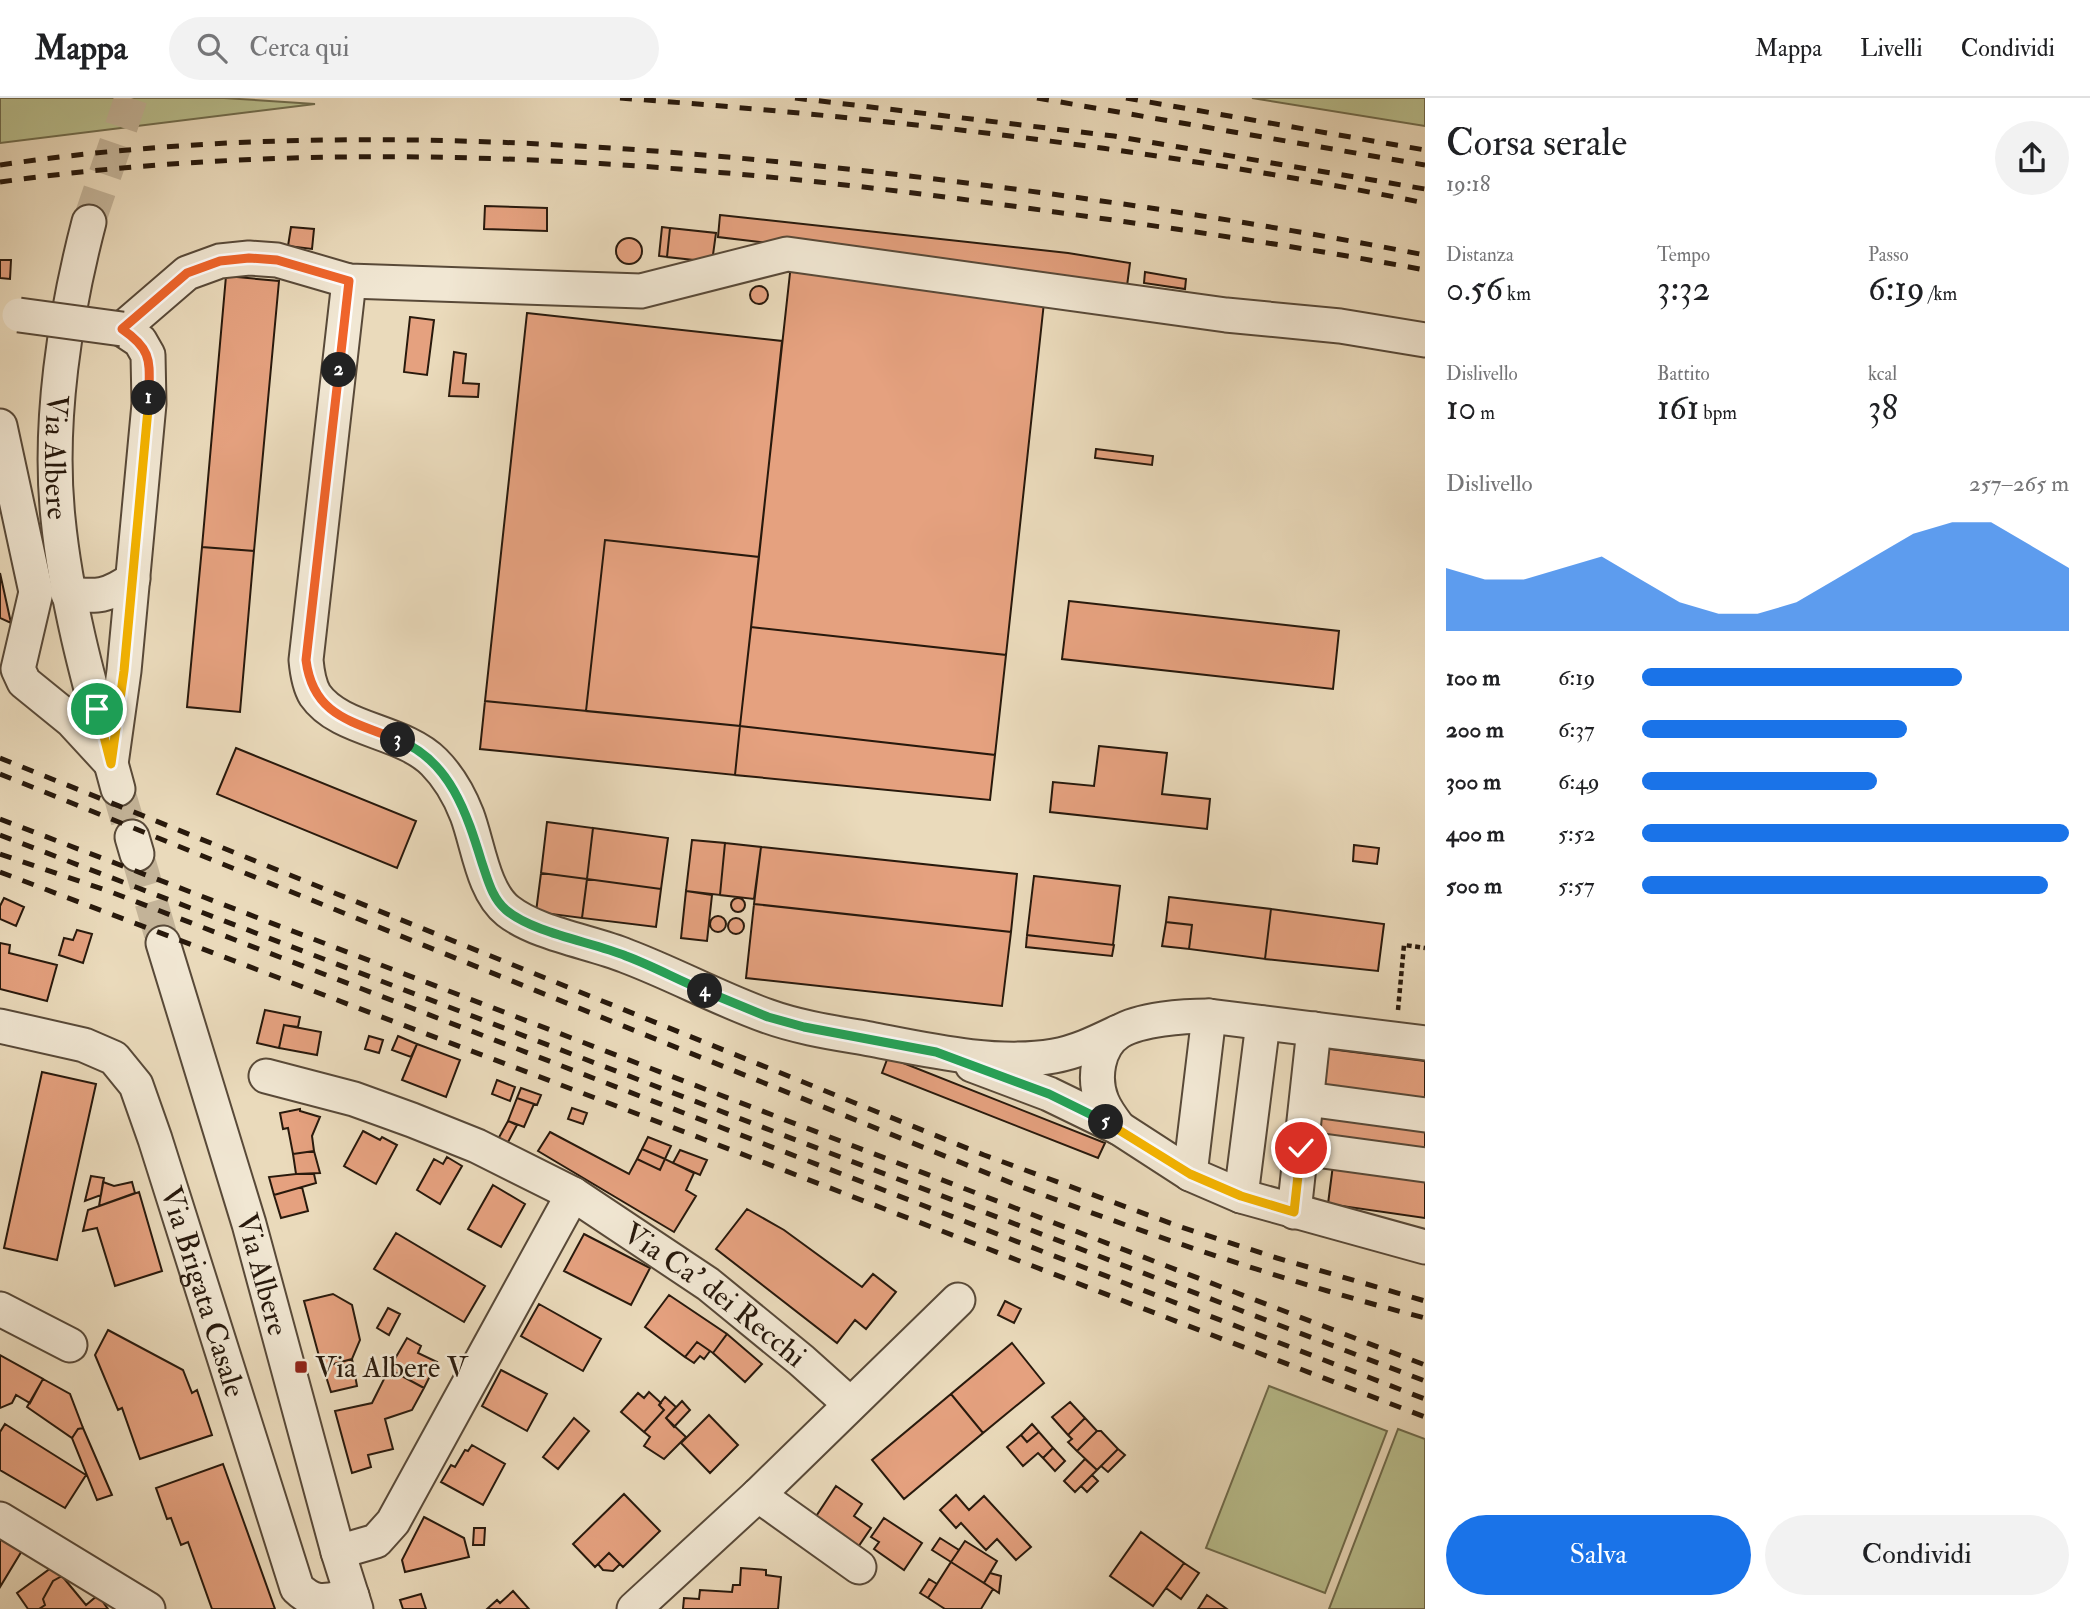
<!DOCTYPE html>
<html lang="it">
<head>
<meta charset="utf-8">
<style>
  :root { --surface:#fff; --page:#f2f2f2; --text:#202124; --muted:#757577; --line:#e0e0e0; --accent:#1a73e8 }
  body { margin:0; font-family:"IM FELL Double Pica",serif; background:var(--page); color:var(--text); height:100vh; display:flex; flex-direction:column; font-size:26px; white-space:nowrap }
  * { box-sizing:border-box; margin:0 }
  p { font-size:23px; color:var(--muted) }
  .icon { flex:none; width:38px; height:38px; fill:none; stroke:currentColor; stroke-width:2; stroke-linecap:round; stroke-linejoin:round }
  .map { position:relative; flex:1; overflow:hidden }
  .drawer { display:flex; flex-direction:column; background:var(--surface); width:665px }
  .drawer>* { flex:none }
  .pin { position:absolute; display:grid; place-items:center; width:60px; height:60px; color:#fff; margin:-30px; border:4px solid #fff; border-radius:50%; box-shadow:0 2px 7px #0007 }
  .km { position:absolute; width:35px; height:35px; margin:-18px; border-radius:50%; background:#222; color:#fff; font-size:19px; line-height:35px; text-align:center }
  .round { display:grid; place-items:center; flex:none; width:74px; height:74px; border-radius:37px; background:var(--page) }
  .summary { display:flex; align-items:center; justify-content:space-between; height:119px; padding:0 21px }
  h1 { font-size:38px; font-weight:600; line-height:52px }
  .figures { display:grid; grid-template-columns:repeat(3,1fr); gap:10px; height:119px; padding:7px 21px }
  .figures div { display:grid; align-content:center }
  .figures b { font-size:35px; font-weight:600 }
  .figures small { font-size:19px; font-weight:400 }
  .figures p { font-size:19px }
  .chart { height:196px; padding:14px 21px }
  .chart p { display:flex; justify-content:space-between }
  .chart svg { width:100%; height:126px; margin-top:7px; fill:var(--accent); opacity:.7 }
  .cta { display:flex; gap:14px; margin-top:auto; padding:14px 21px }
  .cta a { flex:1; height:80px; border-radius:42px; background:var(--accent); color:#fff; font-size:28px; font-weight:600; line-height:80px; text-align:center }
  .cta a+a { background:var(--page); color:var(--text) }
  ul { padding:0 21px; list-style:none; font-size:23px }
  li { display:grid; grid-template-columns:112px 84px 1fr; align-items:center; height:52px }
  li i { height:18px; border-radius:9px; background:var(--accent) }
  header { display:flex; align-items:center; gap:42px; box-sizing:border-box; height:98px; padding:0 35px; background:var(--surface); border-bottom:2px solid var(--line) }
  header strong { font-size:33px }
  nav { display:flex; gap:38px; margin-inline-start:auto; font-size:24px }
  .search { width:490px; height:63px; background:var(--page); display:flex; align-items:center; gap:18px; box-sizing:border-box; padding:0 24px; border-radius:38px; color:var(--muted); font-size:26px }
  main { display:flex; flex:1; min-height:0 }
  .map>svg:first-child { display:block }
  .green { fill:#b9bf8e; stroke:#706c4d; stroke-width:2 }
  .building { fill:#e5a17f; stroke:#28190c; stroke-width:2 }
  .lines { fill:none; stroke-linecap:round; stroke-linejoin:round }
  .minor-tunnel { stroke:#c3b398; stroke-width:33; stroke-dasharray:33 17; stroke-linecap:butt }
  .minor-casing { stroke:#584938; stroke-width:37 }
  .path { stroke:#28190c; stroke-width:4.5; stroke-dasharray:5 3.5; stroke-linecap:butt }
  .minor { stroke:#f1e7d3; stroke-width:33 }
  .rail { stroke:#28190c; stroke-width:5; stroke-dasharray:12 12; stroke-linecap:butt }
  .minor-bridge-casing { stroke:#584938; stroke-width:37; stroke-linecap:butt }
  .minor-bridge { stroke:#f1e7d3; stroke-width:33 }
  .split-1-casing { stroke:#fff; stroke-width:14 }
  .split-2-casing { stroke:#fff; stroke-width:14 }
  .split-3-casing { stroke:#fff; stroke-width:14 }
  .split-4-casing { stroke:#fff; stroke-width:14 }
  .split-5-casing { stroke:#fff; stroke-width:14 }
  .split-6-casing { stroke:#fff; stroke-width:14 }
  .split-1 { stroke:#f5b400; stroke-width:9 }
  .split-2 { stroke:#f0652b; stroke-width:9 }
  .split-3 { stroke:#f0652b; stroke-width:9 }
  .split-4 { stroke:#22a559; stroke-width:9 }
  .split-5 { stroke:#22a559; stroke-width:9 }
  .split-6 { stroke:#f5b400; stroke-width:9 }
  .poi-dot { fill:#8f2418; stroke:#f1e7d3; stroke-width:2.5 }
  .labels { text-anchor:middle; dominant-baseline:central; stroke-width:5; stroke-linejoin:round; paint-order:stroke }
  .street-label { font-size:30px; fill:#28190c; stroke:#f1e7d3 }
  .poi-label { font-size:30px; fill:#28190c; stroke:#f1e7d3; text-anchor:start }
</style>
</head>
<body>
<header>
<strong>Mappa</strong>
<div class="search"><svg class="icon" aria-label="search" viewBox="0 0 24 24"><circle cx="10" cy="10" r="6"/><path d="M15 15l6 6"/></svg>Cerca qui</div>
<nav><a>Mappa</a><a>Livelli</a><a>Condividi</a></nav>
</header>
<main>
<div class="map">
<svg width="1425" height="1511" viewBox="0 0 1425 1511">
  <rect width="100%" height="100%" fill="#eadabb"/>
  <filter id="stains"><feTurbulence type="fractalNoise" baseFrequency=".00286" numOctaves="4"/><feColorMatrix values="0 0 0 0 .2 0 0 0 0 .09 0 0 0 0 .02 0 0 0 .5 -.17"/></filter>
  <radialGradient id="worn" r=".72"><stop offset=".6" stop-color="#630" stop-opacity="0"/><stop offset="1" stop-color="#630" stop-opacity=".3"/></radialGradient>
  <path class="green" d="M0,0H224L315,6L0,45Z
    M1252,0H1425V28Z
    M1269,1288L1387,1333L1325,1495L1206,1450Z
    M1398,1331L1425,1341V1511H1329Z"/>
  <path class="building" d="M485,108L547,110V133L484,131Z
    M720,117L1068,155L1130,165L1127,188L718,139Z
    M291,129L314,131L312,151L288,148Z
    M662,129L670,130L667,159L659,158Z
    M670,130L716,135L712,164L667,159Z
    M616 153a13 13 0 1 1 26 0a13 13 0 1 1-26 0Z
    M0,162H11L10,181L0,180Z
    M791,166L1045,195L1006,557L751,529Z
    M1145,174L1186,181L1185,191L1144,185Z
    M226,178L279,183L254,453L202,449Z
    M750 197a9 9 0 1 1 18 0a9 9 0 1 1-18 0Z
    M527,215L782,243L759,459L605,442L586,613L485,603Z
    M410,219L434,222L427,277L404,274Z
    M454,254L466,256L463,285L479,286L478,299L449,298Z
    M1096,351L1153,358L1152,367L1095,360Z
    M605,442L759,459L740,628L586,613Z
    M202,449L254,453L240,614L187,609Z
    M0,475L11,525L0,520Z
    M1069,503L1339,533L1333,591L1062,561Z
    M751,529L1006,557L995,657L740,628Z
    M485,603L740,628L735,677L480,651Z
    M740,628L995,657L990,702L735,677Z
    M1099,648L1167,655L1162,696L1210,701L1207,731L1050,714L1053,684L1094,688Z
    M236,650L416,723L397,770L217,696Z
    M547,724L593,730L587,781L541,775Z
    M593,730L668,740L661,791L587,781Z
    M692,742L725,745L720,797L686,793Z
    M725,745L761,749L754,801L720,797Z
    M1354,747L1379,750L1377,766L1353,763Z
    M761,749L1017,776L1011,834L754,806Z
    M541,775L587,781L582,820L536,814Z
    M1034,778L1120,788L1113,847L1027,837Z
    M587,781L661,791L656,829L582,820Z
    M686,793L712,797L707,843L681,840Z
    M1169,799L1271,811L1265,861L1189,851L1192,827L1166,824Z
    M731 807a7 7 0 1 1 14 0a7 7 0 1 1-14 0Z
    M4,800L24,809L16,828L0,821V808Z
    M754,806L1011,834L1002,908L746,880Z
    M1271,811L1384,826L1378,873L1265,861Z
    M710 826a8 8 0 1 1 16 0a8 8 0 1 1-16 0Z
    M728 828a8 8 0 1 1 16 0a8 8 0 1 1-16 0Z
    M1166,824L1192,827L1189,851L1162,848Z
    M77,832L92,836L83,865L59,857L64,840L73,842Z
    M1027,837L1114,847L1112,858L1026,849Z
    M0,845L10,847L9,855L57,867L47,903L0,891Z
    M265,912L300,919L298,929L284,927L279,950L257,945Z
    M284,927L321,934L317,957L279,950Z
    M369,938L383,942L379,955L365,951Z
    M398,938L417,946L411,959L392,952Z
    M417,946L460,962L446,999L402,982Z
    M1322,950L1425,963V1002L1318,989Z
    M888,959L1105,1045L1098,1060L882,975Z
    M42,974L96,986L57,1162L4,1150Z
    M497,982L515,989L510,1003L492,996Z
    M521,990L541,997L537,1007L517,1000Z
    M517,1000L534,1006L524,1029L508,1023Z
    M572,1010L587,1015L583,1026L568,1021Z
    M300,1011V1013L320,1019L312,1038L314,1053L293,1056L288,1030L283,1031L280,1015Z
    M1315,1016L1425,1031V1051L1312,1035Z
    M508,1023L517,1027L507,1046L497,1043Z
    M363,1033L380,1042L382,1039L397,1047L376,1086L344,1068Z
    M550,1034L629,1076L637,1061L660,1072L665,1061L694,1075L686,1092L696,1098L674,1134L538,1053Z
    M648,1039L671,1048L665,1061L642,1051Z
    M642,1051L665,1061L660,1072L637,1061Z
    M680,1052L707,1062L700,1077L673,1065Z
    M314,1053L320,1075L296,1076L293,1056Z
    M447,1059L462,1068L440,1106L417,1092L434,1061L443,1066Z
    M1333,1067L1425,1080V1120L1328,1106Z
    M296,1076H314L316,1085L274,1097L269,1079Z
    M91,1078L104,1080L101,1097L85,1103Z
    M103,1084L114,1088L132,1084L135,1095L99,1108Z
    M493,1087L525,1106L501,1149L468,1131Z
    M302,1089L308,1113L281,1120L274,1097Z
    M139,1094L162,1173L115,1188L97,1130L83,1133L88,1112Z
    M747,1111L784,1132L862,1189L873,1176L896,1194L866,1231L855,1222L837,1245L716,1151Z
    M396,1135L485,1188L464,1224L374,1171Z
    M584,1136L650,1170L631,1207L564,1173Z
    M333,1196L352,1207L360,1242L352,1261L322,1269L304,1203Z
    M669,1197L727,1236L713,1255L697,1244L685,1259L645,1229Z
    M1005,1203L1021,1211L1014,1225L998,1217Z
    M539,1206L601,1241L583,1273L521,1238Z
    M388,1210L400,1216L389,1237L377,1230Z
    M108,1232L183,1272L192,1295L197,1292L212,1337L140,1361L122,1310L118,1312L95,1257Z
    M727,1236L762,1266L745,1284L713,1255Z
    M407,1240L421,1248L418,1255L437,1264L424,1290L389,1271Z
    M697,1244L710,1253L704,1261L700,1258L694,1265L685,1259Z
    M1012,1245L1044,1285L983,1335L951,1296Z
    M0,1257L43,1281L30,1305L16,1297L12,1305L0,1310Z
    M352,1261L357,1288L331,1294L323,1269Z
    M389,1271L424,1290L412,1312L385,1321L393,1351L368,1357L371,1369L352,1375L335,1313L372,1305Z
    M501,1272L547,1296L527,1333L482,1308Z
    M43,1281L70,1296L83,1330L78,1331L72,1340L27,1309Z
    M649,1294L661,1305L659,1307L664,1312L644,1334L621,1314L638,1295L644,1300Z
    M951,1296L983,1335L904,1401L872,1362Z
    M665,1299L676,1309L666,1320L686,1339L664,1361L644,1348L650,1339L644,1334L664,1312L659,1307Z
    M682,1303L690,1312L674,1329L666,1320Z
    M1070,1304L1085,1320L1068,1337L1052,1319Z
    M709,1317L738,1347L710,1375L681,1345Z
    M574,1320L589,1333L558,1371L543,1359Z
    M1085,1320L1097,1333L1077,1353L1068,1344L1072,1341L1068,1337Z
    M5,1326L86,1377L65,1410L0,1372V1334Z
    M1032,1326L1039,1334L1027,1344L1021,1337Z
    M83,1330L112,1397L97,1402L72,1340L78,1331Z
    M1097,1333H1101L1118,1351L1097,1372L1077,1353Z
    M1039,1334L1053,1350L1043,1360L1038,1355L1023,1368L1007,1349L1021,1337L1027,1344Z
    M472,1347L505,1366L483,1407L441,1384L451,1367L455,1369L465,1352L468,1353Z
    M1053,1350L1065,1363L1055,1373L1043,1360Z
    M1118,1351L1125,1357L1108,1374L1101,1368Z
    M1085,1361L1097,1372L1075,1394L1064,1383Z
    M223,1366L275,1511H212L188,1444L181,1447L171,1420L167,1421L156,1390Z
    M1092,1377L1098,1383L1087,1394L1081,1388Z
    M836,1388L862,1406L854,1418L871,1430L854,1455L811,1426Z
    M624,1396L660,1433L623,1469L609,1455L595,1469L573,1446Z
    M956,1397L969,1412L984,1398L1031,1449L1016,1462L997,1441L986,1452L961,1425L956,1430L940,1412Z
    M424,1419L464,1440L469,1459L405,1474L402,1462Z
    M884,1420L922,1445L904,1472L874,1451L879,1444L871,1439Z
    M474,1430H485L484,1447H473Z
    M1141,1434L1184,1465L1153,1508L1110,1478Z
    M0,1436L23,1451L0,1489Z
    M940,1440L959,1452L951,1464L932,1452Z
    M965,1443L997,1463L984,1485L951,1464Z
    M609,1455L620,1466L613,1473L603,1472L598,1466Z
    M951,1464L993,1491L981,1511H945L928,1500Z
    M1184,1465L1199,1475L1181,1501L1166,1490Z
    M55,1467L62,1478L53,1483L43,1501L45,1507L39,1511H28L17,1495Z
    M741,1470L766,1472V1477L781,1479L778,1511H683L684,1500L699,1501L700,1492L732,1494L733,1487H740Z
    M990,1475L1001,1478L999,1495L984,1485Z
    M62,1478L86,1507L98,1497L108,1511H39L45,1507L43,1501L53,1483Z
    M929,1481L937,1486L928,1500L920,1495Z
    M513,1493L529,1511H487L497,1502L500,1505Z
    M421,1496L426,1511H403L400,1502Z
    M1207,1497L1227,1511H1198Z"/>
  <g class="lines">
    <path class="minor-tunnel" d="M89,124L131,0
      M118,691L132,739
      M137,756L163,845"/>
    <defs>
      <g id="minor">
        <path id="s1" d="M89,124C65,216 48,325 58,420C67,512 94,602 118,691"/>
        <path d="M349,183L306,562C307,573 309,587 315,597C340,633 402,632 434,664C448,678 460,699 467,717C478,746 483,794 508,813C537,836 592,844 626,858C674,876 719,901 767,918C800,930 836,935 870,941C927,952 996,968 1054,958C1077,954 1097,944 1118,934"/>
        <path d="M0,328L36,494L18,571L24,584L72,623L107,661"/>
        <path d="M68,496C98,499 107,499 133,481"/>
        <path d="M111,666L124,573L149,306L148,257L140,243L122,231L187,175L220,163L249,160L277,162L349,183L641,193L787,156L1226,217L1340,228L1425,242"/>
        <path d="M132,739L137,756"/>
        <path id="s2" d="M163,845L249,1126L338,1454L356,1511"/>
        <path id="s3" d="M0,928L84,947L114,960L136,987L155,1041L297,1490C317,1509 327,1502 352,1498"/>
        <path d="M972,967L1049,996L1119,1030L1190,1076L1241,1098L1425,1149"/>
        <path id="s4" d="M266,978L354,1001L412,1022L477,1048L573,1096L708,1186L801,1262L850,1306"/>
        <path d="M1307,1001L1425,1017"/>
        <path d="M1119,1030C1113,1022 1106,1013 1102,1003C1093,981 1097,948 1119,934C1140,921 1184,918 1209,918L1425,945"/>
        <path d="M1301,1050L1425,1067"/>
        <path d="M1190,1076L1209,918"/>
        <path d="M1241,1098L1263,925"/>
        <path d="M1294,1114L1314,931"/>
        <path d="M0,1211L70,1247"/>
        <path d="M758,1397L859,1469"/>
        <path d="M0,1421L148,1511"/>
        <path d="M338,1454L376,1443L393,1424L573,1096"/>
        <path d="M634,1511L758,1397L958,1202"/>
      </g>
    </defs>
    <use href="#minor" class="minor-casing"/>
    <path class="path" d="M1398,912L1404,847L1425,850"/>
    <use href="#minor" class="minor"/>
    <path class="rail" d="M620,0C889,20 1160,51 1425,105
      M795,0L1114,38L1425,91
      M1037,0L1425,67
      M1126,0L1425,52
      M0,67C291,24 593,42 884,75C1065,96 1246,122 1425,157
      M0,84C350,35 707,64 1055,114C1179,131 1302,149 1425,172
      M0,660L984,1057L1181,1129L1277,1160L1425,1203
      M0,676L1014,1086C1149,1137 1286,1184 1425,1220
      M0,721L1425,1267
      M0,737L1425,1283
      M0,756L111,794L1425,1301
      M0,774L669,1028L1425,1319"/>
    <defs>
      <path id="minor-bridge" d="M19,217L122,231"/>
    </defs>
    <use href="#minor-bridge" class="minor-bridge-casing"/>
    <use href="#minor-bridge" class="minor-bridge"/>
  </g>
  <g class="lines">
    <defs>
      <path id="split-1" d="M97,611L111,666L124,573L149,300"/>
      <path id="split-2" d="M149,300C149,264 154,253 122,231L187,175L220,163L249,160L277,162L349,183L339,272"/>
      <path id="split-3" d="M339,272L306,562C313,618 352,623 398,642"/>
      <path id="split-4" d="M398,642C450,662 467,716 482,765C488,782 492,800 506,812C533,835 592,844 626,858C653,868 678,882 705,893"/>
      <path id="split-5" d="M705,893L768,919L804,929L936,954L1049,996L1106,1024"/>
      <path id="split-6" d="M1106,1024L1190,1076L1241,1098L1294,1114L1301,1050"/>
    </defs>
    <use href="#split-1" class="split-1-casing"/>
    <use href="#split-2" class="split-2-casing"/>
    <use href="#split-3" class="split-3-casing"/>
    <use href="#split-4" class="split-4-casing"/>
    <use href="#split-5" class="split-5-casing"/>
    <use href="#split-6" class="split-6-casing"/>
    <use href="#split-1" class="split-1"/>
    <use href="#split-2" class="split-2"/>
    <use href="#split-3" class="split-3"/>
    <use href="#split-4" class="split-4"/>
    <use href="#split-5" class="split-5"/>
    <use href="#split-6" class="split-6"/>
  </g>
  <rect class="poi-dot" x="294" y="1262" width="14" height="14" rx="3.5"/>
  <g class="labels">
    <g class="street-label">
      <text stroke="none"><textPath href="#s1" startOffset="238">Via Albere</textPath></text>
      <text stroke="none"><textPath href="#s2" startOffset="346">Via Albere</textPath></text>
      <text stroke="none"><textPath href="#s3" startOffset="371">Via Brigata Casale</textPath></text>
      <text stroke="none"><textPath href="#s4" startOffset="504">Via Ca' dei Recchi</textPath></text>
    </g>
    <g class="poi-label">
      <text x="315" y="1269">Via Albere V</text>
    </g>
  </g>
  <rect width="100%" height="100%" filter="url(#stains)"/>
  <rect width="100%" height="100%" fill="url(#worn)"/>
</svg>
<div class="pin" style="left:97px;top:611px;background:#1e9e55"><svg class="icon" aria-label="arrive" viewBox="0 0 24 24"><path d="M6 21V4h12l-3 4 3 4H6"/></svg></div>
<div class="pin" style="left:1301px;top:1050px;background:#d93025"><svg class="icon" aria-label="check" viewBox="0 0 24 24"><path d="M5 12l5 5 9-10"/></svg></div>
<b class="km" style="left:149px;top:300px">1</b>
<b class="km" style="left:339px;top:272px">2</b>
<b class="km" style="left:398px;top:642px">3</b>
<b class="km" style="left:705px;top:893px">4</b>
<b class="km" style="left:1106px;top:1024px">5</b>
</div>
<section class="drawer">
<div class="summary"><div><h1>Corsa serale</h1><p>19:18</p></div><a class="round"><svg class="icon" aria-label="share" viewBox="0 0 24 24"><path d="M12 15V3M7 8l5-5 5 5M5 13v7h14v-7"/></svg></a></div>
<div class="figures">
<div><p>Distanza</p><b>0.56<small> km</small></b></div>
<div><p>Tempo</p><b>3:32</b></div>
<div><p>Passo</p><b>6:19<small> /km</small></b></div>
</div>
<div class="figures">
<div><p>Dislivello</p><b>10<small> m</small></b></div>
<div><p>Battito</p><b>161<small> bpm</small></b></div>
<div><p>kcal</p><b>38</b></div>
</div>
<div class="chart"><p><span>Dislivello</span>257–265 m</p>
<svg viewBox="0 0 160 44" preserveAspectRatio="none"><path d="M0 44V22L10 26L20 26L30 22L40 18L50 26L60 34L70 38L80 38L90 34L100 26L110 18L120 10L130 6L140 6L150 14L160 22V44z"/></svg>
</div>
<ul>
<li><b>100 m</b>6:19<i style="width:75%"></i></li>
<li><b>200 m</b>6:37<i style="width:62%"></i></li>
<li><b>300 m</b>6:49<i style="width:55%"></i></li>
<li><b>400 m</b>5:52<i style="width:100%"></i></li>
<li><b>500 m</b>5:57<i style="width:95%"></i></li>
</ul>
<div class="cta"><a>Salva</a><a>Condividi</a></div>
</section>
</main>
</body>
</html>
